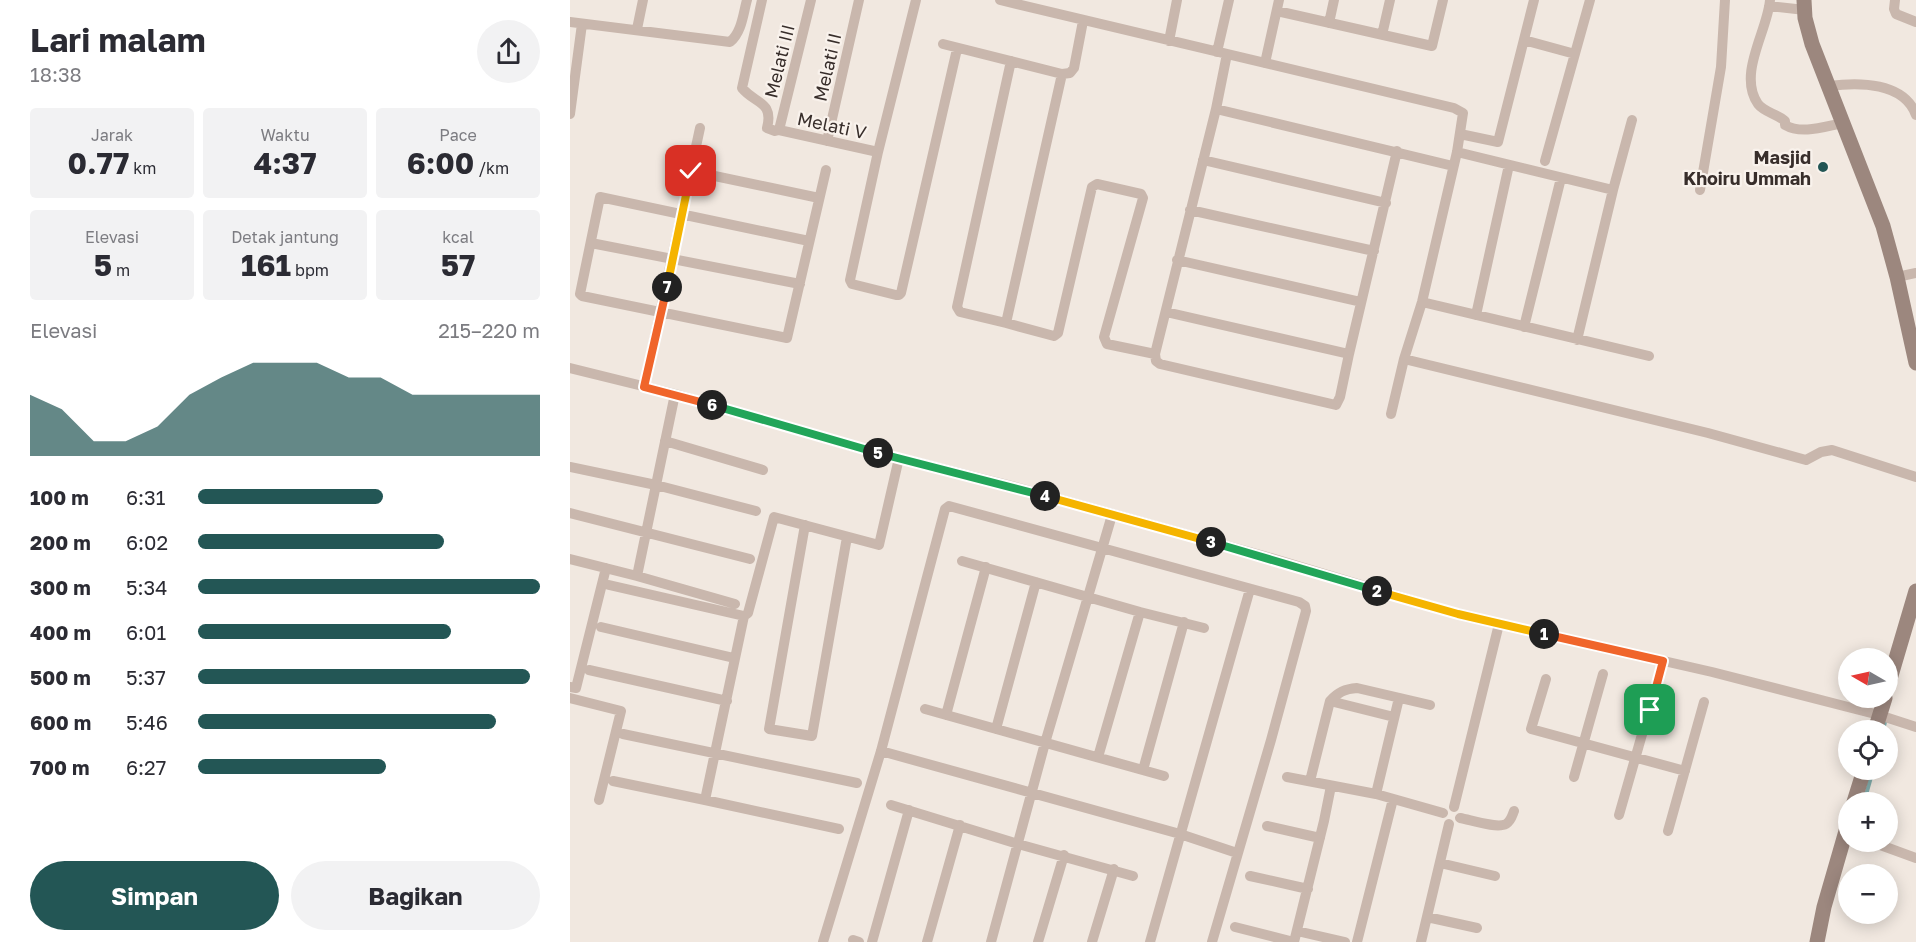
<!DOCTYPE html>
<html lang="id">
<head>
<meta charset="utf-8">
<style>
  :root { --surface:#fff; --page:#f2f2f3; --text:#2b2b33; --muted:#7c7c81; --accent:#235655 }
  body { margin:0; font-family:"Golos Text",sans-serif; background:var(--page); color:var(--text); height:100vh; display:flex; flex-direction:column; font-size:22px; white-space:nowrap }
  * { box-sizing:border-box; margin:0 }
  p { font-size:20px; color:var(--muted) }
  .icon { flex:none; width:33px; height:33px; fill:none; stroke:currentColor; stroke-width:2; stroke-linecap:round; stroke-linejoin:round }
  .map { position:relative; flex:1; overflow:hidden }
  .panel { display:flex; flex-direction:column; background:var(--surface); width:570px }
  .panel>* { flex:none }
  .needle { width:39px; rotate:279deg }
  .fabs { position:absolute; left:1268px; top:648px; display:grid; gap:12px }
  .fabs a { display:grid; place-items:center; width:60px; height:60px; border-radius:50%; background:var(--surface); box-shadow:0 3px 15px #0003; font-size:30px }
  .pin { position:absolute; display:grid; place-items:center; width:51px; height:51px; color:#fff; margin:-26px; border-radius:12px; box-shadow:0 3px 9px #0006 }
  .km { position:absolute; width:30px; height:30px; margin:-15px; border-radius:50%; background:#222; color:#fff; font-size:16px; line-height:30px; text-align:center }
  .round { display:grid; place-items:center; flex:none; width:63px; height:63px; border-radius:32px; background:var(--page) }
  .headline { display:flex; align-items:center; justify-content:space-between; height:102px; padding:0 30px }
  h1 { font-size:33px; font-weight:700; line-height:45px }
  .metrics { display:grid; grid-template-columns:repeat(3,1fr); gap:9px; height:102px; padding:6px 30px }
  .metrics div { display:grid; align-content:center; border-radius:6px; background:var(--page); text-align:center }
  .metrics b { font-size:30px; font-weight:700 }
  .metrics small { font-size:16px; font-weight:400 }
  .metrics p { font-size:16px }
  .chart { height:168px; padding:12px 30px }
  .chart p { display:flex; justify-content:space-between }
  .chart svg { width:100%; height:108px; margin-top:6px; fill:var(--accent); opacity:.7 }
  .action { display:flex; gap:12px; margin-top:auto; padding:12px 30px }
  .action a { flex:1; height:69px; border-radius:36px; background:var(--accent); color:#fff; font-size:24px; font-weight:700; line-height:69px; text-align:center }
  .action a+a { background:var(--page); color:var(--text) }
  ul { padding:0 30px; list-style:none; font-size:20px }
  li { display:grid; grid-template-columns:96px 72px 1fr; align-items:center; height:45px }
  li i { height:15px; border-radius:8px; background:var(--accent) }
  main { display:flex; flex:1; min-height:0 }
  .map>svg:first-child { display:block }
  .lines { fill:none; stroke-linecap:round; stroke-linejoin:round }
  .stream { stroke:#81acab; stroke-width:4 }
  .street { stroke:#c9b7ad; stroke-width:10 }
  .secondary { stroke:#9c877e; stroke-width:15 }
  .split-1-casing { stroke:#fff; stroke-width:12 }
  .split-2-casing { stroke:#fff; stroke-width:12 }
  .split-3-casing { stroke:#fff; stroke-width:12 }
  .split-4-casing { stroke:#fff; stroke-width:12 }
  .split-5-casing { stroke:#fff; stroke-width:12 }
  .split-6-casing { stroke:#fff; stroke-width:12 }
  .split-7-casing { stroke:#fff; stroke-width:12 }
  .split-8-casing { stroke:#fff; stroke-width:12 }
  .split-1 { stroke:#f0652b; stroke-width:8 }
  .split-2 { stroke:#f5b400; stroke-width:8 }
  .split-3 { stroke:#22a559; stroke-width:8 }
  .split-4 { stroke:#f5b400; stroke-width:8 }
  .split-5 { stroke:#22a559; stroke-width:8 }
  .split-6 { stroke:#22a559; stroke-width:8 }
  .split-7 { stroke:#f0652b; stroke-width:8 }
  .split-8 { stroke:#f5b400; stroke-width:8 }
  .poi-dot { fill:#235655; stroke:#f9f2ec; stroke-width:2 }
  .labels { text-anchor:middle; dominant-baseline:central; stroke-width:4.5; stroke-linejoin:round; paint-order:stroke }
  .street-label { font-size:18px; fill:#382e2b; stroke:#f9f2ec }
  .poi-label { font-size:18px; font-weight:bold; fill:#382e2b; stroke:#f9f2ec; text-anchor:end }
</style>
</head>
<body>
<main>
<section class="panel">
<div class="headline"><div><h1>Lari malam</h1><p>18:38</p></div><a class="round"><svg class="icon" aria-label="share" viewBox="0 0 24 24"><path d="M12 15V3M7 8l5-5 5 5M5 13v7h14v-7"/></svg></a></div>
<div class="metrics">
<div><p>Jarak</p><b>0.77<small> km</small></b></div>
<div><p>Waktu</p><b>4:37</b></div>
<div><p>Pace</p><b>6:00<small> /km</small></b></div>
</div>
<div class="metrics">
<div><p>Elevasi</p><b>5<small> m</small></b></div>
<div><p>Detak jantung</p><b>161<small> bpm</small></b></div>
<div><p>kcal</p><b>57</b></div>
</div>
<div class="chart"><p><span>Elevasi</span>215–220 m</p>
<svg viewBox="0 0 160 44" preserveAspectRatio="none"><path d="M0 44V19L10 25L20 38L30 38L40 32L50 19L60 12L70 6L80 6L90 6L100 12L110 12L120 19L130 19L140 19L150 19L160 19V44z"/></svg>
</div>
<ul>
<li><b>100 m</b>6:31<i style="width:54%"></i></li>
<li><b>200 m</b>6:02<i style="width:72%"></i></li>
<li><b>300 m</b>5:34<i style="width:100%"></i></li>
<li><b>400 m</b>6:01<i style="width:74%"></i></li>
<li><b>500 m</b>5:37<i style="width:97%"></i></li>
<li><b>600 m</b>5:46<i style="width:87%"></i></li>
<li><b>700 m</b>6:27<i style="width:55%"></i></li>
</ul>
<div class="action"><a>Simpan</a><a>Bagikan</a></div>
</section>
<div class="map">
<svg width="1346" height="942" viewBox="0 0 1346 942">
  <rect width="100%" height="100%" fill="#f1e8e0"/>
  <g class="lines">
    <path class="stream" d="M1313,730L1315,722
      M1294,802L1303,770"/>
    <path class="street" d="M192,0L172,88C185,104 204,101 197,128L205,131L209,130L308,152
      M346,0L308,152L280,280L282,284L326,295H329L331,293L387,49
      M430,0L884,108L893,113L887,152L852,302L834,359L1138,433L1236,460L1251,452L1262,450L1346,477
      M1200,0C1198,30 1167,74 1188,104C1194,112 1207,114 1215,121V125C1232,135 1256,126 1274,123
      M1325,0L1324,9L1326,14L1346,22
      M1199,6L1235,10
      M707,11L862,46L873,0
      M0,22L160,42C172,32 173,14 177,0
      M759,23L764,0
      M67,29L73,0
      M812,35L820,0
      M954,40L1005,54
      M599,41L607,0
      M373,44L492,74L500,73L504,68L513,21
      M647,52L659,0
      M657,54L646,109L585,354L586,361L590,364L766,405L770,397L779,354L827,151
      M441,61L387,307L390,312L436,323L492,74
      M695,63L709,0
      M1259,86C1289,82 1334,82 1346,115
      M646,109L883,166
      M0,114L12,24
      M209,130L241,0
      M890,134L928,142L964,0
      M257,141L289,0
      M887,152L1043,190L1007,340
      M633,160L816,203
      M975,161L1020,0
      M121,171L249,198
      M1043,190L1062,120
      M1130,190L1151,67L1155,0
      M620,210L804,251
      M239,241L30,197L10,294L12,296L217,338L256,170
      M21,243L230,284
      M607,260L791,302
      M1327,277L1346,273
      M852,302L1079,356
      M596,312L779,354
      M906,315L939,165
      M436,323L484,336L488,333L522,187L527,184L571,194L573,198L534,337L537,344L585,354
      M954,327L991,178
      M0,368L105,394L285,447L442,486L694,556L888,614L1142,672L1309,715L1346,727
      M74,387L130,128
      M105,394L67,576L165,604
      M821,414L834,359
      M95,441L193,470
      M0,467L86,485L186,511
      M0,513L180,559
      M235,525L199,729L242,736L277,537
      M0,559L67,576
      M392,561L570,612L634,628
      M39,585L174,616
      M31,627L164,658
      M19,670L157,701
      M976,679L961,729L1115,771
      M0,687L6,688L36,568
      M0,698L51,711L29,800
      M355,709L594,776
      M376,715L416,567
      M824,717L760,701C768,692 775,689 787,688L860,705
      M426,729L466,582
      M53,734L287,783
      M311,751L610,834L667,853
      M528,757L570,612
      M573,770L614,622
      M717,777L806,794L873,813
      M1004,777L1033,674
      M43,781L135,800
      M740,781L760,701
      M806,794L829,698
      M321,805L448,844L563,876
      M884,807L929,624
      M1049,815L1093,661
      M890,818C901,820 927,829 936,824C941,821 942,816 944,811
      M697,826L750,838
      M269,829L135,800L174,616L178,613L204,517L309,545L329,458
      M1098,831L1134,702
      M1302,842L1346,858
      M870,863L925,876
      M680,876L738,889
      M857,917L907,928
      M665,927L724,942
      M727,931L775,942
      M283,940L289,942
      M253,942L311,751L375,509L379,506L729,602L735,606L736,611L701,740L642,942
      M302,942L339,810
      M357,942L390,825
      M421,942L475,743L542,515
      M468,942L494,855
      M522,942L544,869
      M580,942L680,589
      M724,942L754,821L761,786
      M787,942L823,799
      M851,942L879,824"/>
    <path class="secondary" d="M1234,0L1235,18L1242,44L1313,226L1327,277L1346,363
      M1317,689L1346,591
      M1305,730L1315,698
      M1284,802L1294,770
      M1247,942L1254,907L1278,824"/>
  </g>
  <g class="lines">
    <defs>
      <path id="split-1" d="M974,634L1093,661L1080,710"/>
      <path id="split-2" d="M807,591L888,614L974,634"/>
      <path id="split-3" d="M641,542L807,591"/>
      <path id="split-4" d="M475,496L641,542"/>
      <path id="split-5" d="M308,453L475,496"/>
      <path id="split-6" d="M142,405L308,453"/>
      <path id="split-7" d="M97,287L74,387L142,405"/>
      <path id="split-8" d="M97,287L121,171"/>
    </defs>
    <use href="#split-1" class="split-1-casing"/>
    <use href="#split-2" class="split-2-casing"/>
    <use href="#split-3" class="split-3-casing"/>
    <use href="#split-4" class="split-4-casing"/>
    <use href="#split-5" class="split-5-casing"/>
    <use href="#split-6" class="split-6-casing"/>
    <use href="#split-7" class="split-7-casing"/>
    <use href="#split-8" class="split-8-casing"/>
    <use href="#split-1" class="split-1"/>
    <use href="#split-2" class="split-2"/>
    <use href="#split-3" class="split-3"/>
    <use href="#split-4" class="split-4"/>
    <use href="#split-5" class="split-5"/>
    <use href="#split-6" class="split-6"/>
    <use href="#split-7" class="split-7"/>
    <use href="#split-8" class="split-8"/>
  </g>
  <circle class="poi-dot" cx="1253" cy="167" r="6"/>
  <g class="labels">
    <g class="street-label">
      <text transform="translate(209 61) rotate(-76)">Melati III</text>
      <text transform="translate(257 67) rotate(-77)">Melati II</text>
      <text transform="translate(262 125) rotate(12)">Melati V</text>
    </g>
    <g class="poi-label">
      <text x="1241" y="157">Masjid<tspan x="1241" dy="21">Khoiru Ummah</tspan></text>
    </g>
  </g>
</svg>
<div class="fabs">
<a><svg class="needle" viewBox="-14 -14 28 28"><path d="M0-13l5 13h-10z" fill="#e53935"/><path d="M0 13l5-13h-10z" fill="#7c7c81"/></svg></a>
<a><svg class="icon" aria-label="locate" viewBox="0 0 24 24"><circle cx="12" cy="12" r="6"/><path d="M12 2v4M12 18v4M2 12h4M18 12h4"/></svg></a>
<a>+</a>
<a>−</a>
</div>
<div class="pin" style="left:1080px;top:710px;background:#1e9e55"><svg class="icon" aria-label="arrive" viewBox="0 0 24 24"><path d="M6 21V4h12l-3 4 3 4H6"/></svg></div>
<div class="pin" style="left:121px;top:171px;background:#d93025"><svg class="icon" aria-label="check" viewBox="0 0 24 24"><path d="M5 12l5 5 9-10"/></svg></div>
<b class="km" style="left:974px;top:634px">1</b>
<b class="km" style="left:807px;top:591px">2</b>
<b class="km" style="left:641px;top:542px">3</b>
<b class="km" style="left:475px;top:496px">4</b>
<b class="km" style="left:308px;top:453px">5</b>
<b class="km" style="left:142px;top:405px">6</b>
<b class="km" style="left:97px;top:287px">7</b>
</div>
</main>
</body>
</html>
